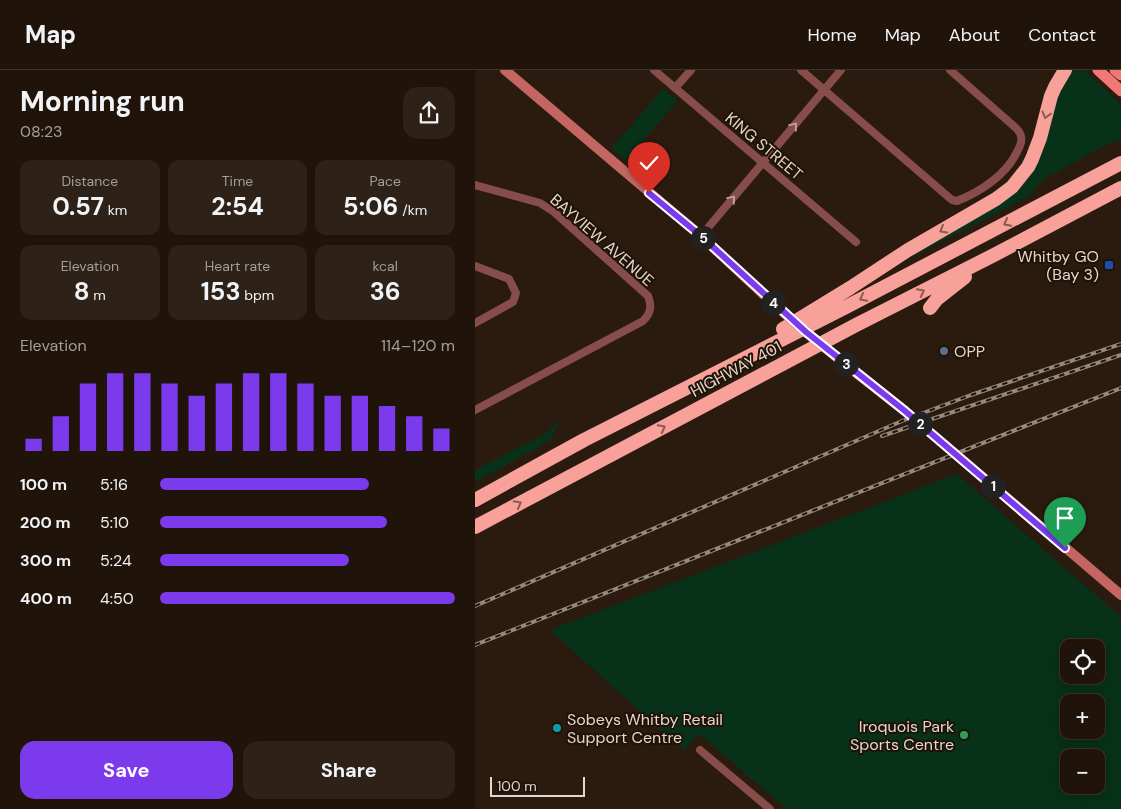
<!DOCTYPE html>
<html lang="en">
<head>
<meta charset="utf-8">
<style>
  :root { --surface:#20140a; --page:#2d2118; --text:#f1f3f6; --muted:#a29e9c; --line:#3d332b; --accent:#7c3aed }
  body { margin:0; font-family:"DM Sans",sans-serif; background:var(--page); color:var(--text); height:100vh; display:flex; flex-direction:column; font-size:19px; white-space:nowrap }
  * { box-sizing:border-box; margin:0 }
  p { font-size:16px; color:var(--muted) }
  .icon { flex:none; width:28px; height:28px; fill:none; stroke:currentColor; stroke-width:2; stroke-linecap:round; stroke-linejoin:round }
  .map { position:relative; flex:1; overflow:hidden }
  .side { display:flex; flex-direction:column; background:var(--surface); width:475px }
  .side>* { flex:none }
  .fabs { position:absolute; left:585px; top:569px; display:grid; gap:10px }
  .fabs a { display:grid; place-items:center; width:45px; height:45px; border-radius:10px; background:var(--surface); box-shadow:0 2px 12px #0003,0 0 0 1px var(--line); font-size:25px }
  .scale { position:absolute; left:15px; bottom:12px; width:95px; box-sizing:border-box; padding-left:5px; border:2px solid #e1d7ce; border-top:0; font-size:14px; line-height:18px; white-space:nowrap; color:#e1d7ce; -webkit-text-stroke:4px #201205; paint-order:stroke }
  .pin { position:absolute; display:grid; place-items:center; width:42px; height:42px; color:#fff; margin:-51px -21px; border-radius:50% 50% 50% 0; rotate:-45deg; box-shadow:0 0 5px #0007 }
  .pin .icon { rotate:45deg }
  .km { position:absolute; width:25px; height:25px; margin:-12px; border-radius:50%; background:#222; color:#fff; font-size:14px; line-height:25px; text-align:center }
  .round { display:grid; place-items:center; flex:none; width:52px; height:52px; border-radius:15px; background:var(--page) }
  .head { display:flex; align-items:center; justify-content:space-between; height:85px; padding:0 20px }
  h1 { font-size:28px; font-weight:700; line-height:38px }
  .stats { display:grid; grid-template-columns:repeat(3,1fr); gap:8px; height:85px; padding:5px 20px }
  .stats div { display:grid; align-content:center; border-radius:12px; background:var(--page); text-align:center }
  .stats b { font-size:25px; font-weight:700 }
  .stats small { font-size:14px; font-weight:400 }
  .stats p { font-size:14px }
  .chart { height:140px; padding:10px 20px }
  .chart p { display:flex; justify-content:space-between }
  .chart svg { width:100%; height:90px; margin-top:5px; stroke:var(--accent); stroke-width:6 }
  .primary-button { display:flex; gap:10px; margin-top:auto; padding:10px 20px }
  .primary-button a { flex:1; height:58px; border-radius:15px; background:var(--accent); color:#fff; font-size:20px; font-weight:700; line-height:58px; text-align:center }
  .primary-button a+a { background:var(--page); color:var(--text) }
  ul { padding:0 20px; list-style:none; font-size:16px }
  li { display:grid; grid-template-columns:80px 60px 1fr; align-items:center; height:38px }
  li i { height:12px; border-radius:6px; background:var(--accent) }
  header { display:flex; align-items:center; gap:30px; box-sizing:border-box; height:70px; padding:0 25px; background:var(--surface); border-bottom:1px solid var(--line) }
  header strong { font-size:24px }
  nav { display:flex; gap:28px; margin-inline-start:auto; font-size:18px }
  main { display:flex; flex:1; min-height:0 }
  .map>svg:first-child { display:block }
  .green { fill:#083119; fill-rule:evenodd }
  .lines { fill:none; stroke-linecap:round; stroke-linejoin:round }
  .street { stroke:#874d4a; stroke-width:8 }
  .secondary { stroke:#c36662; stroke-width:10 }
  .primary { stroke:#f17874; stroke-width:11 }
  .highway { stroke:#f8a19b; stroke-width:14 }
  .rail-casing { stroke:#95897e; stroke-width:4 }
  .rail { stroke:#201205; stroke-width:2; stroke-dasharray:5.5; stroke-linecap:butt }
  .secondary-bridge { stroke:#c36662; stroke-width:10 }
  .oneway { stroke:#8c5a50 }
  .oneway2 { stroke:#bda099 }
  .route-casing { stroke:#fff; stroke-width:10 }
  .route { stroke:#7c3aed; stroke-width:6 }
  .transit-dot { fill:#1a4fb4; stroke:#201205; stroke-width:2 }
  .service-dot { fill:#5c6f8a; stroke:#201205; stroke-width:2 }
  .culture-dot { fill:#0f9aa8; stroke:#201205; stroke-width:2 }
  .leisure-dot { fill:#2e9e5b; stroke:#201205; stroke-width:2 }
  .labels { text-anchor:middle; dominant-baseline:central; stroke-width:4; stroke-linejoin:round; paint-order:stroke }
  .street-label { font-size:16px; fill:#e1d7ce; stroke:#201205 }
  .poi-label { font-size:16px; fill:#e1d7ce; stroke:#201205; text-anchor:end }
</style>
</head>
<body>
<header>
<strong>Map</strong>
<nav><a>Home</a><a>Map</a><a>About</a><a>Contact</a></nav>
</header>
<main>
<section class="side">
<div class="head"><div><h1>Morning run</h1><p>08:23</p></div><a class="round"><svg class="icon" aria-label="share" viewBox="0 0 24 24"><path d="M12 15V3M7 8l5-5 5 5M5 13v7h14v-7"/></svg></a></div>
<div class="stats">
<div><p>Distance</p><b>0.57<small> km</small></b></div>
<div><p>Time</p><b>2:54</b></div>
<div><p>Pace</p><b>5:06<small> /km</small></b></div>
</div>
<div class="stats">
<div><p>Elevation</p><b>8<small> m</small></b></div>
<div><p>Heart rate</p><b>153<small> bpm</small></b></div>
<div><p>kcal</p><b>36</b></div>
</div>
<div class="chart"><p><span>Elevation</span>114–120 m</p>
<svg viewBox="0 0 160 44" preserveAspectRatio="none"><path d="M5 44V38M15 44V27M25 44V11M35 44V6M45 44V6M55 44V11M65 44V17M75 44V11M85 44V6M95 44V6M105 44V11M115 44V17M125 44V17M135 44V22M145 44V27M155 44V33"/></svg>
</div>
<ul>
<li><b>100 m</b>5:16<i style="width:71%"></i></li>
<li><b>200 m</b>5:10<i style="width:77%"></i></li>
<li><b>300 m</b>5:24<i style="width:64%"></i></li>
<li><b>400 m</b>4:50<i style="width:100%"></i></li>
</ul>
<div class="primary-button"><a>Save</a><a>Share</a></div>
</section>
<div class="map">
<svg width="646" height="739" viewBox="0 0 646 739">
  <rect width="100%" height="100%" fill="#2a1b0e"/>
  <path class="green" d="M599,0H609L646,35V69L629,76L571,108L561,117L555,125L530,139L413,199L530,130L578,44L585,19L591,10Z
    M188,19L203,31L150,91L136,78Z
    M85,350L76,370L0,412V400L70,364Z
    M482,404L646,547V739H312L224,664L209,681L75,560ZM594,578H621V605H594ZM594,632H621V660H594ZM594,688H621V715H594Z"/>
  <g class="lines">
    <path class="street" d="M179,0L381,172
      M326,0L477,130L482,131C505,122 531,105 542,82C547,73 549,66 541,58L475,0
      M200,18L216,0
      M0,115L65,133L79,142L173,226C177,236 176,243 168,251L0,340
      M226,166L366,0
      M0,196L34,209L41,223L38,232L0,253
      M225,680L295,739"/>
    <path class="secondary" d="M30,0L226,166L302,237
      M371,295L430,341
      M497,398L646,525"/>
    <path class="primary" d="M623,0L646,21
      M640,0L646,5"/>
    <path class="highway" d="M455,238L462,229L490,207
      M308,259L375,218L433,180L521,129L537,117L553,97L557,89L565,68L576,26L580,17L590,0
      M0,430L109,370L371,237L646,93
      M0,457L381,255L519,185L646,118"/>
    <defs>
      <path id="rail" d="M407,366L646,285
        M0,536L427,351L496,325L646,274
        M0,575L646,318"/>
    </defs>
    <use href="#rail" class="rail-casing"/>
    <use href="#rail" class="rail"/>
    <path class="secondary-bridge" d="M302,237L331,262L371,295
      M430,341L497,398"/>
  </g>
  <defs><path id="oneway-chevron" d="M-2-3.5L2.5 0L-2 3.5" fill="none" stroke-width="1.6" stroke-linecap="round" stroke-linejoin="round" transform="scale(1.25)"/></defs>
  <g class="oneway">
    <use href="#oneway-chevron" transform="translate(571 45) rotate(105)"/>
    <use href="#oneway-chevron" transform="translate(532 153) rotate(152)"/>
    <use href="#oneway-chevron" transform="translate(468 160) rotate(150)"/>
    <use href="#oneway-chevron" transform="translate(446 222) rotate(-27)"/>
    <use href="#oneway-chevron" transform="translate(388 228) rotate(152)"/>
    <use href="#oneway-chevron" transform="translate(187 358) rotate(-28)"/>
    <use href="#oneway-chevron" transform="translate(43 434) rotate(-28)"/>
  </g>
  <g class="oneway2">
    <use href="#oneway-chevron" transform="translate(319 56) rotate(-50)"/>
    <use href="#oneway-chevron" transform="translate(257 129) rotate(-50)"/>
  </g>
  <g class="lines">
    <defs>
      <path id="route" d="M174,123L226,166L331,262L430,341L590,478"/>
    </defs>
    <use href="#route" class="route-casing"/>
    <use href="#route" class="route"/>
  </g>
  <rect class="transit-dot" x="629" y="190" width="10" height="10" rx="2.5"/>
  <circle class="service-dot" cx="469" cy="281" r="5"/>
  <circle class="culture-dot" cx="82" cy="658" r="5"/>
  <circle class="leisure-dot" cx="489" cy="665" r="5"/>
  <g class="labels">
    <g class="street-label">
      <text transform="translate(289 76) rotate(40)">KING STREET</text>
      <text transform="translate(127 170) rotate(41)">BAYVIEW AVENUE</text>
      <text transform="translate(261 299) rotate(-28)">HIGHWAY 401</text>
    </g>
    <g class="poi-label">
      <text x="624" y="186">Whitby GO<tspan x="624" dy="18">(Bay 3)</tspan></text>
      <text x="479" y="281" text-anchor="start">OPP</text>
      <text x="92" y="649" text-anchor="start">Sobeys Whitby Retail<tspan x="92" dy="18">Support Centre</tspan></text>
      <text x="479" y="656">Iroquois Park<tspan x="479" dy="18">Sports Centre</tspan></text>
    </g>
  </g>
</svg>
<div class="fabs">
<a><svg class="icon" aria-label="locate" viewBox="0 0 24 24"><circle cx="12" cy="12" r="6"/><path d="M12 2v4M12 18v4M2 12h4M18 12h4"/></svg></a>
<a>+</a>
<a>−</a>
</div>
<div class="scale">100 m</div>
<div class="pin" style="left:590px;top:478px;background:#1e9e55"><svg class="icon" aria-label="arrive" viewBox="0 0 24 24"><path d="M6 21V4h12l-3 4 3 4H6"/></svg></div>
<div class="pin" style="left:174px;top:123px;background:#d93025"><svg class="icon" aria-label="check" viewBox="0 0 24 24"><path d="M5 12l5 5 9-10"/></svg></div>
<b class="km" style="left:518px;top:416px">1</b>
<b class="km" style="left:445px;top:354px">2</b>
<b class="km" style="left:371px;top:294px">3</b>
<b class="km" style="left:298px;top:233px">4</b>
<b class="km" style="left:228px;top:168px">5</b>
</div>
</main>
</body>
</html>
